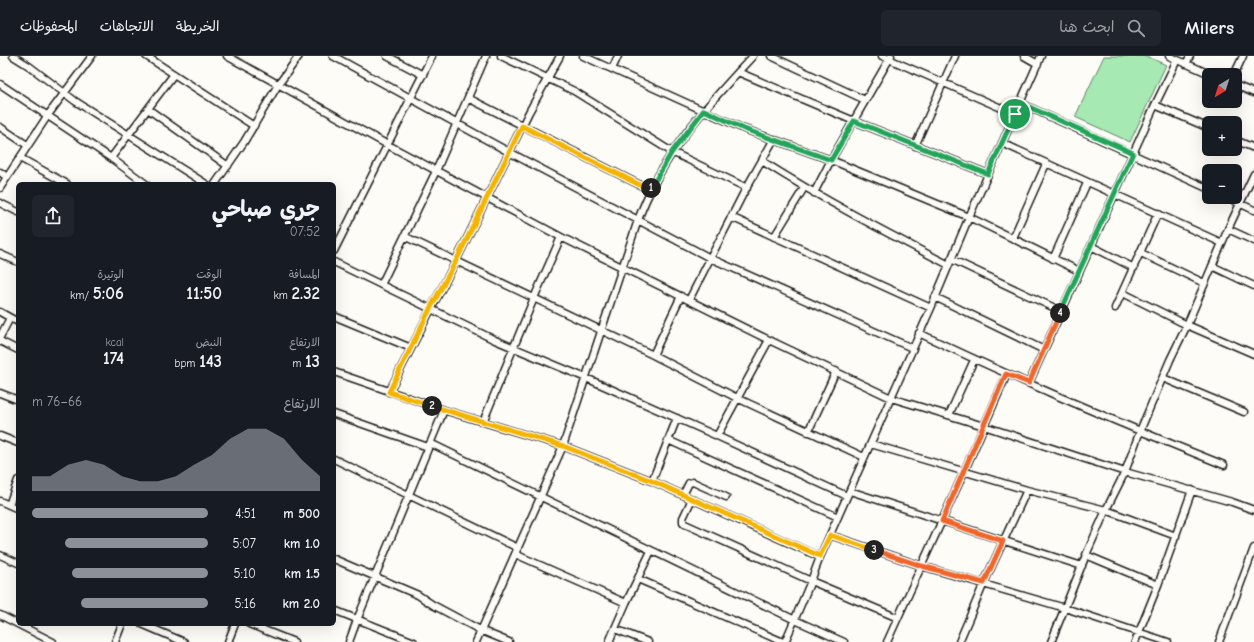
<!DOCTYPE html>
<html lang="ar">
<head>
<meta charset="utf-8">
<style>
  :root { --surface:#171b24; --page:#20242c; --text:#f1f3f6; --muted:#9ea1a6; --line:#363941; --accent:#8c9099 }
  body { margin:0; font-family:"Comic Neue","Playpen Sans Arabic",sans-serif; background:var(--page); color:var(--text); direction:rtl; height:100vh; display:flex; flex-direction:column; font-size:15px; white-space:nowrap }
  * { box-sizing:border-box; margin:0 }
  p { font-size:13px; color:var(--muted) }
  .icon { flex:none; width:22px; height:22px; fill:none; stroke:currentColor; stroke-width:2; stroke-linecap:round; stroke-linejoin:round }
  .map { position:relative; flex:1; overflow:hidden; direction:ltr }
  .sheet { position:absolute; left:16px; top:126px; width:320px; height:444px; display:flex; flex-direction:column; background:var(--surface); border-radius:6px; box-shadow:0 4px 16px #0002; direction:rtl }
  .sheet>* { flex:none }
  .needle { width:26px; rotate:218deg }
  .tools { position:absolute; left:1202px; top:12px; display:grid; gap:8px }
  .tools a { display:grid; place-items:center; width:40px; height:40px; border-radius:6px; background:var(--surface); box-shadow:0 4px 16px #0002; font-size:20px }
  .pin { position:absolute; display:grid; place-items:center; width:34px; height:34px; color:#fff; margin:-17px; border:2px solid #fff; border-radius:50%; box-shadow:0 1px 4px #0007 }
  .km { position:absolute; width:20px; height:20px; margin:-10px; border-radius:50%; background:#222; color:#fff; font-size:11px; line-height:20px; text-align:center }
  .round { display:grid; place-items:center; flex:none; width:42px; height:42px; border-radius:6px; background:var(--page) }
  .headline { display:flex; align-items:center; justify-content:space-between; height:68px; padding:0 16px }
  h1 { font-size:22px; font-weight:700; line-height:30px }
  .metrics { display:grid; grid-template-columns:repeat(3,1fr); gap:6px; height:68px; padding:4px 16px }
  .metrics div { display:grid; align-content:center }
  .metrics b { font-size:17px; font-weight:700 }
  .metrics small { font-size:11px; font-weight:400 }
  .metrics p { font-size:11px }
  .chart { height:112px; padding:8px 16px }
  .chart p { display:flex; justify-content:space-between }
  .chart svg { width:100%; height:72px; margin-top:4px; fill:var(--accent); opacity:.7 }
  ul { padding:0 16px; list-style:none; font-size:13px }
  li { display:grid; grid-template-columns:64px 48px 1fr; align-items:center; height:30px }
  li i { height:10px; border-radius:5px; background:var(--accent) }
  header { display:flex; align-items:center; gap:24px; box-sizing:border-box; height:56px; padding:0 20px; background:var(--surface); border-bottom:1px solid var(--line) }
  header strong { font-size:19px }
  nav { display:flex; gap:22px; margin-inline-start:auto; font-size:14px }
  .search { width:280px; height:36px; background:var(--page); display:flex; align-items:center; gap:10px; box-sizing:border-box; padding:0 14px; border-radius:6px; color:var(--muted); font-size:15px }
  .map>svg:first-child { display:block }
  .green { fill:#a6e9b3; stroke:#618268 }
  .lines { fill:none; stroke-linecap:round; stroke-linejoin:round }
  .street-casing { stroke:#1c1c1c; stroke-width:9 }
  .street { stroke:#fdfcf7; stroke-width:6 }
  .split-1-casing { stroke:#fff; stroke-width:8 }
  .split-2-casing { stroke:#fff; stroke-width:8 }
  .split-3-casing { stroke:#fff; stroke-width:8 }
  .split-4-casing { stroke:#fff; stroke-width:8 }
  .split-5-casing { stroke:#fff; stroke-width:8 }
  .split-1 { stroke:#22a559; stroke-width:5 }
  .split-2 { stroke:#f5b400; stroke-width:5 }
  .split-3 { stroke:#f5b400; stroke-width:5 }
  .split-4 { stroke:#f0652b; stroke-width:5 }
  .split-5 { stroke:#22a559; stroke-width:5 }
</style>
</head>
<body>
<header>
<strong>Milers</strong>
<div class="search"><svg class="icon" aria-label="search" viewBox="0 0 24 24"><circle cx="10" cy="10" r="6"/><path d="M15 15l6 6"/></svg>ابحث هنا</div>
<nav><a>الخريطة</a><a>الاتجاهات</a><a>المحفوظات</a></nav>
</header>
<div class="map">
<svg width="1254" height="586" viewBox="0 0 1254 586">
  <rect width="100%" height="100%" fill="#fdfcf7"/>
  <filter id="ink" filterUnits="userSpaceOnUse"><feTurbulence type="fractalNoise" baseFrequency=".025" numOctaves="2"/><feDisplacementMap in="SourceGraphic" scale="8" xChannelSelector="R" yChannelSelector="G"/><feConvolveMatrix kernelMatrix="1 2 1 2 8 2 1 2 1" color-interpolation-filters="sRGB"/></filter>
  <g filter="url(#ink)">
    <path class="green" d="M1104,0H1146L1166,9L1130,86L1075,61Z"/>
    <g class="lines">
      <defs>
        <path id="street" d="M13,0L29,10L75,45L206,128
          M146,0L254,70
          M227,0L388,89L561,181L769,284L891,342L984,370L1125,416L1232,446L1254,454
          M333,0L509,96L710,202L912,292
          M387,0L423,19
          M501,0L574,35L672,96L747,132
          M583,0L744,73L831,104L969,161L1079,215
          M771,0L865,44
          M882,0L1015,58
          M1024,0L1038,8
          M1169,0L1212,19
          M1186,8L1190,0
          M612,13L618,0
          M738,16L854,65L988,118
          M1234,19L1243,0
          M0,28L111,102L146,128
          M1235,29L1254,37
          M468,42L650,134
          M1020,47L1209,133
          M1155,49L1209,72
          M148,53L228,110
          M0,71L27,89
          M1235,84L1254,92
          M1002,87L1222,187
          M915,90L955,0
          M20,102L67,128
          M111,102L174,18
          M762,105C822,143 885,176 949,209
          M0,116L7,121
          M215,128L244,86L278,29L299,0
          M0,132L48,59L92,0
          M814,137L831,104L891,0
          M1226,141L1254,154
          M0,147L18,156
          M731,161L931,252
          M1228,173L1254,185
          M406,181L653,299L737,342L864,401
          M774,181L804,132
          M1013,182L1046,108
          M1091,190L1134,212
          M334,195L432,0
          M1141,197L1204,227
          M0,198L18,206
          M951,203L1061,255
          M1053,203L1087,127
          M334,206L495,284L586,322L717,380L847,440
          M1212,210L1254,230
          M381,229L436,115L486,0
          M1123,237L1187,269L1254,298
          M935,241L1044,294
          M689,244L743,138L774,83
          M1115,252L1158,157
          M0,256L18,266
          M334,260L411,292
          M919,277C1019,325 1121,368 1224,409
          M0,281L10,262
          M0,285L18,294
          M653,299L681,240
          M334,316L444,354L563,390L652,425L820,501
          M1163,322L1244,356
          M1029,327L1155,49L1177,4
          M389,336L431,253L456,205L529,56L560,0
          M0,337L18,344
          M334,358L428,391
          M949,359L974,304
          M483,366L534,242L561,181
          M808,376L836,315
          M0,380L18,387
          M717,380L769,284
          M668,384L838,461
          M430,387L795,564L844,586
          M871,388L1027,434L1106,454L1176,480
          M334,403L518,492
          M652,425L677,362
          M850,435L1082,510
          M683,439L689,427L693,426L726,441
          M692,443L683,462V466L685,468L811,525L898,562
          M0,445L18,453
          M9,449L18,424
          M830,479L922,510L1065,552L1168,586
          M515,498L626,547
          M0,499L18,507
          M1086,499L1158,529
          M334,503L418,539L433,549L480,574L509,586
          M638,523L783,586
          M334,554L414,586
          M0,559L53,586
          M142,568L184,586
          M249,568L294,586
          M615,573L648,586
          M115,586L122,568
          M228,586L235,568
          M349,586L357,564L444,354
          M476,586L563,390L638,164C662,98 706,50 753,0
          M609,586L626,547L651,495
          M785,586L811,525L820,501L931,252L969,161L1041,0
          M887,586L964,416L1007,318
          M959,586L984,527L1027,434
          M1051,586L1086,499L1106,454L1125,416L1140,375L1170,304L1187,269L1228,173L1254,118
          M1135,586L1158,529L1192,434
          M1219,586L1254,492"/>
      </defs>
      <use href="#street" class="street-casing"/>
      <use href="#street" class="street"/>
    </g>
  </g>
  <g class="lines" filter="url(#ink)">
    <defs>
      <path id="split-1" d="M651,132L672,96L704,54L744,73L831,104L854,65L988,118L1015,58"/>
      <path id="split-2" d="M432,350L389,336L430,253L456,205L522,70L650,134L651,132"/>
      <path id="split-3" d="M432,350L563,390L652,425L820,500L830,479L874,494"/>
      <path id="split-4" d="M874,494L922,510L984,527L1003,485L942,465L1006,318L1029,327L1060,257"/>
      <path id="split-5" d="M1015,58L1020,47L1133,97L1060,257"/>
    </defs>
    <use href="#split-1" class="split-1-casing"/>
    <use href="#split-2" class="split-2-casing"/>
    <use href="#split-3" class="split-3-casing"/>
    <use href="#split-4" class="split-4-casing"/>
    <use href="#split-5" class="split-5-casing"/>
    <use href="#split-1" class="split-1"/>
    <use href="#split-2" class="split-2"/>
    <use href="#split-3" class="split-3"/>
    <use href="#split-4" class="split-4"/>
    <use href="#split-5" class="split-5"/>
  </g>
</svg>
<div class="tools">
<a><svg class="needle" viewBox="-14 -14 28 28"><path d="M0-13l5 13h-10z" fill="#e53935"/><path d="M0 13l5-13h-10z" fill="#9ea1a6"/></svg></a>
<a>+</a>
<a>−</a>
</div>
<div class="pin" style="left:1015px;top:58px;background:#1e9e55"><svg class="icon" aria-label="arrive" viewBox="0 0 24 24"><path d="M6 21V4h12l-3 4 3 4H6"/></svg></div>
<b class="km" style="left:651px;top:132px">1</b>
<b class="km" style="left:432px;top:350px">2</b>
<b class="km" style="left:874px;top:494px">3</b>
<b class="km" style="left:1060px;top:257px">4</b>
<section class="sheet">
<div class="headline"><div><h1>جري صباحي</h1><p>07:52</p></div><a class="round"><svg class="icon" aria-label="share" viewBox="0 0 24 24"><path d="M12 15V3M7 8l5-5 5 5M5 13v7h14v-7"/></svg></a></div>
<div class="metrics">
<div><p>المسافة</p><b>2.32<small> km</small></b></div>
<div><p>الوقت</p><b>11:50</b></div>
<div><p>الوتيرة</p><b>5:06<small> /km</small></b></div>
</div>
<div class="metrics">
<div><p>الارتفاع</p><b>13<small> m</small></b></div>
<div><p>النبض</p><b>143<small> bpm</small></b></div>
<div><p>kcal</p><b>174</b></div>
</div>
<div class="chart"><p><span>الارتفاع</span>66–76 m</p>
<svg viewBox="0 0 160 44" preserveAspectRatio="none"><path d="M0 44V35L10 35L20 28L30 25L40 28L50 35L60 38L70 38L80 35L90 28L100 22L110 12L120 6L130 6L140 12L150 25L160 35V44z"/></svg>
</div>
<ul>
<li><b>500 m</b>4:51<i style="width:100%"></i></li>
<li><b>1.0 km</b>5:07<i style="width:81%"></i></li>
<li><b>1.5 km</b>5:10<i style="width:77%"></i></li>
<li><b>2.0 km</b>5:16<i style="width:72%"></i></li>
</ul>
</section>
</div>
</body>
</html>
